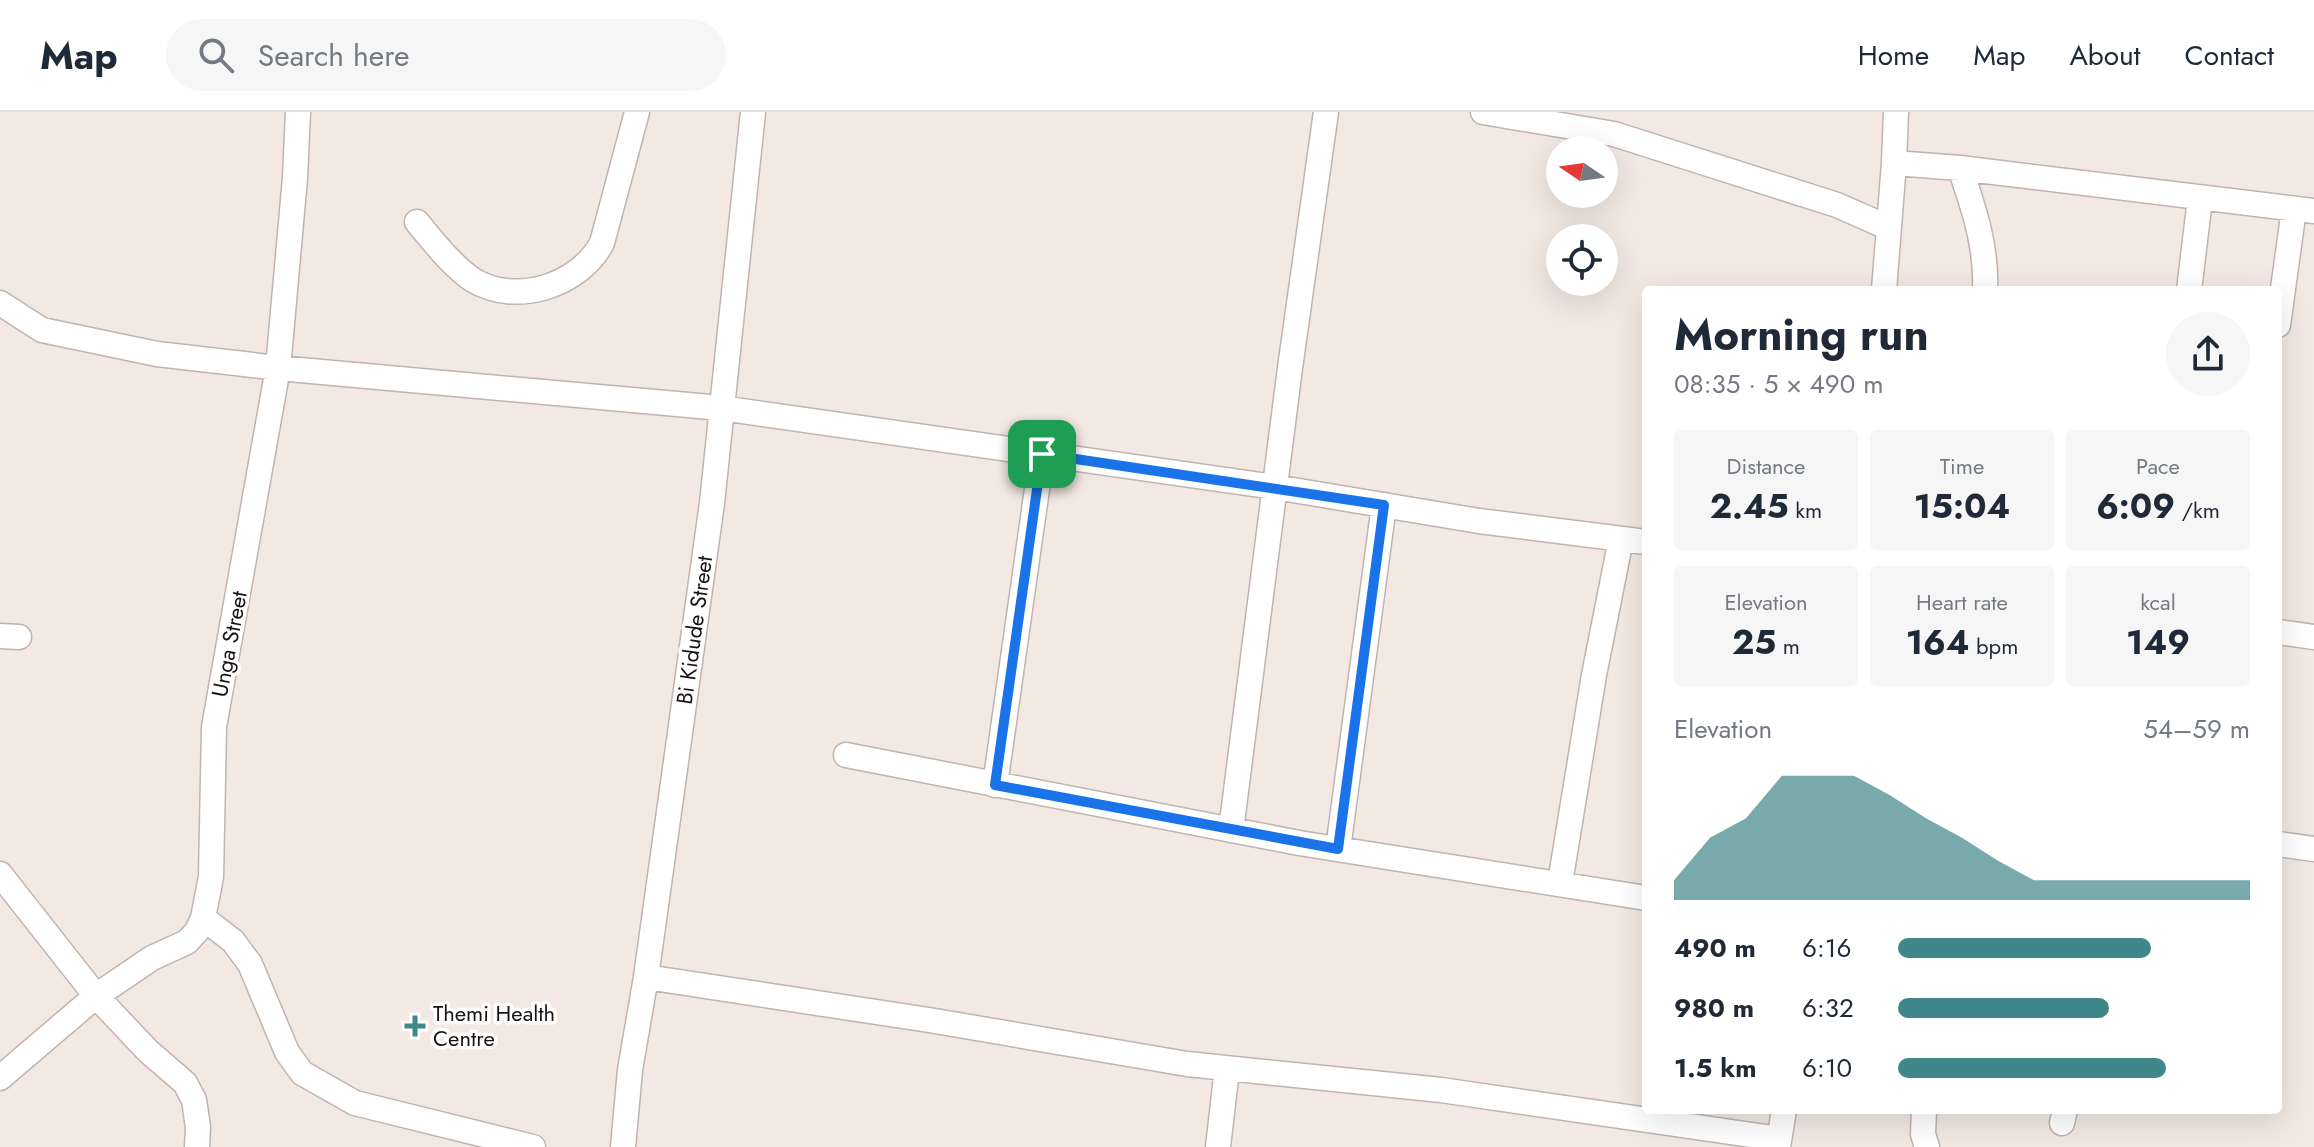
<!DOCTYPE html>
<html lang="en">
<head>
<meta charset="utf-8">
<style>
  :root { --surface:#fff; --page:#f6f6f7; --text:#1f2937; --muted:#747a83; --line:#e0e1e3; --accent:#3f8788 }
  body { margin:0; font-family:Jost,sans-serif; background:var(--page); color:var(--text); height:100vh; display:flex; flex-direction:column; font-size:30px; white-space:nowrap }
  * { box-sizing:border-box; margin:0 }
  p { font-size:26px; color:var(--muted) }
  .icon { flex:none; width:44px; height:44px; fill:none; stroke:currentColor; stroke-width:2; stroke-linecap:round; stroke-linejoin:round }
  .map { position:relative; flex:1; overflow:hidden }
  .panel { position:absolute; left:1642px; top:174px; width:640px; height:828px; display:flex; flex-direction:column; background:var(--surface); border-radius:8px; box-shadow:0 8px 32px #0002 }
  .panel>* { flex:none }
  .needle { width:52px; rotate:283deg }
  .fabs { position:absolute; left:1546px; top:24px; display:grid; gap:16px }
  .fabs a { display:grid; place-items:center; width:72px; height:72px; border-radius:50%; background:var(--surface); box-shadow:0 8px 32px #0002; font-size:40px }
  .pin { position:absolute; display:grid; place-items:center; width:68px; height:68px; color:#fff; margin:-34px; border-radius:16px; box-shadow:0 4px 12px #0006 }
  .round { display:grid; place-items:center; flex:none; width:84px; height:84px; border-radius:42px; background:var(--page) }
  .overview { display:flex; align-items:center; justify-content:space-between; height:136px; padding:0 32px }
  h1 { font-size:44px; font-weight:700; line-height:60px }
  .figures { display:grid; grid-template-columns:repeat(3,1fr); gap:12px; height:136px; padding:8px 32px }
  .figures div { display:grid; align-content:center; border-radius:8px; background:var(--page); text-align:center }
  .figures b { font-size:34px; font-weight:700 }
  .figures small { font-size:22px; font-weight:400 }
  .figures p { font-size:22px }
  .chart { height:224px; padding:16px 32px }
  .chart p { display:flex; justify-content:space-between }
  .chart svg { width:100%; height:144px; margin-top:8px; fill:var(--accent); opacity:.7 }
  ul { padding:0 32px; list-style:none; font-size:26px }
  li { display:grid; grid-template-columns:128px 96px 1fr; align-items:center; height:60px }
  li i { height:20px; border-radius:10px; background:var(--accent) }
  header { display:flex; align-items:center; gap:48px; box-sizing:border-box; height:112px; padding:0 40px; background:var(--surface); border-bottom:2px solid var(--line) }
  header strong { font-size:38px }
  nav { display:flex; gap:44px; margin-inline-start:auto; font-size:28px }
  .search { width:560px; height:72px; background:var(--page); display:flex; align-items:center; gap:20px; box-sizing:border-box; padding:0 28px; border-radius:44px; color:var(--muted); font-size:30px }
  .map>svg:first-child { display:block }
  .lines { fill:none; stroke-linecap:round; stroke-linejoin:round }
  .minor-casing { stroke:#bfb4af; stroke-width:27 }
  .minor { stroke:#fff; stroke-width:24 }
  .route-casing { stroke:#fff; stroke-width:16 }
  .route { stroke:#1a73e8; stroke-width:10 }
  .poi-dot { fill:#3f8788; stroke:#fff; stroke-width:3 }
  .labels { text-anchor:middle; dominant-baseline:central; stroke-width:7; stroke-linejoin:round; paint-order:stroke }
  .street-label { font-size:22px; fill:#161210; stroke:#fff }
  .poi-label { font-size:22px; fill:#161210; stroke:#fff; text-anchor:start }
</style>
</head>
<body>
<header>
<strong>Map</strong>
<div class="search"><svg class="icon" aria-label="search" viewBox="0 0 24 24"><circle cx="10" cy="10" r="6"/><path d="M15 15l6 6"/></svg>Search here</div>
<nav><a>Home</a><a>Map</a><a>About</a><a>Contact</a></nav>
</header>
<div class="map">
<svg width="2314" height="1035" viewBox="0 0 2314 1035">
  <rect width="100%" height="100%" fill="#f3e8e2"/>
  <g class="lines">
    <defs>
      <path id="minor" d="M1483,0L1614,22L1837,93L1887,115
        M1894,51L1960,56L2314,99
        M1960,56C1974,97 1987,135 1985,178
        M417,110C434,130 451,153 473,168C516,194 579,174 602,131L637,0
        M1884,178L1894,51L1896,0
        M2189,178L2200,87
        M0,191L42,218L157,242L278,256L721,296L1275,375L1479,409L1646,430
        M2278,213L2294,97
        M2278,520L2314,525
        M0,524L19,525
        M846,643L1299,731L1646,786
        M995,673L1042,342
        M1231,718L1290,256L1326,0
        M2278,732L2314,737
        M1338,737L1384,393
        M0,762L96,884L148,939L185,971L194,988L198,1015L197,1035
        M1560,771L1594,563L1621,427
        M203,806L233,829L250,852L287,940L302,961L355,991L533,1035
        M646,865L929,908L1187,952L1441,978L1779,1027
        M0,966L96,884L152,846L187,830L197,819L203,806L211,765L214,615L278,256L295,66L298,0
        M1924,998L1923,1022L1927,1035
        M2062,1011L2065,998
        M623,1035L630,958L646,865L712,391L753,0
        M1218,1035L1227,957
        M1778,1035L1784,998"/>
    </defs>
    <use href="#minor" class="minor-casing"/>
    <use href="#minor" class="minor"/>
  </g>
  <g class="lines">
    <defs>
      <path id="route" d="M1042,342L1384,393L1338,737L995,673Z"/>
    </defs>
    <use href="#route" class="route-casing"/>
    <use href="#route" class="route"/>
  </g>
  <path class="poi-dot" d="M411 902h8v8h8v8h-8v8h-8v-8h-8v-8h8z"/>
  <g class="labels">
    <g class="street-label">
      <text transform="translate(694 518) rotate(-82)">Bi Kidude Street</text>
      <text transform="translate(229 532) rotate(-79)">Unga Street</text>
    </g>
    <g class="poi-label">
      <text x="433" y="901">Themi Health<tspan x="433" dy="25">Centre</tspan></text>
    </g>
  </g>
</svg>
<div class="fabs">
<a><svg class="needle" viewBox="-14 -14 28 28"><path d="M0-13l5 13h-10z" fill="#e53935"/><path d="M0 13l5-13h-10z" fill="#747a83"/></svg></a>
<a><svg class="icon" aria-label="locate" viewBox="0 0 24 24"><circle cx="12" cy="12" r="6"/><path d="M12 2v4M12 18v4M2 12h4M18 12h4"/></svg></a>
</div>
<div class="pin" style="left:1042px;top:342px;background:#1e9e55"><svg class="icon" aria-label="arrive" viewBox="0 0 24 24"><path d="M6 21V4h12l-3 4 3 4H6"/></svg></div>
<section class="panel">
<div class="overview"><div><h1>Morning run</h1><p>08:35 · 5 × 490 m</p></div><a class="round"><svg class="icon" aria-label="share" viewBox="0 0 24 24"><path d="M12 15V3M7 8l5-5 5 5M5 13v7h14v-7"/></svg></a></div>
<div class="figures">
<div><p>Distance</p><b>2.45<small> km</small></b></div>
<div><p>Time</p><b>15:04</b></div>
<div><p>Pace</p><b>6:09<small> /km</small></b></div>
</div>
<div class="figures">
<div><p>Elevation</p><b>25<small> m</small></b></div>
<div><p>Heart rate</p><b>164<small> bpm</small></b></div>
<div><p>kcal</p><b>149</b></div>
</div>
<div class="chart"><p><span>Elevation</span>54–59 m</p>
<svg viewBox="0 0 160 44" preserveAspectRatio="none"><path d="M0 44V38L10 25L20 19L30 6L40 6L50 6L60 12L70 19L80 25L90 32L100 38L110 38L120 38L130 38L140 38L150 38L160 38V44z"/></svg>
</div>
<ul>
<li><b>490 m</b>6:16<i style="width:72%"></i></li>
<li><b>980 m</b>6:32<i style="width:60%"></i></li>
<li><b>1.5 km</b>6:10<i style="width:76%"></i></li>
</ul>
</section>
</div>
</body>
</html>
